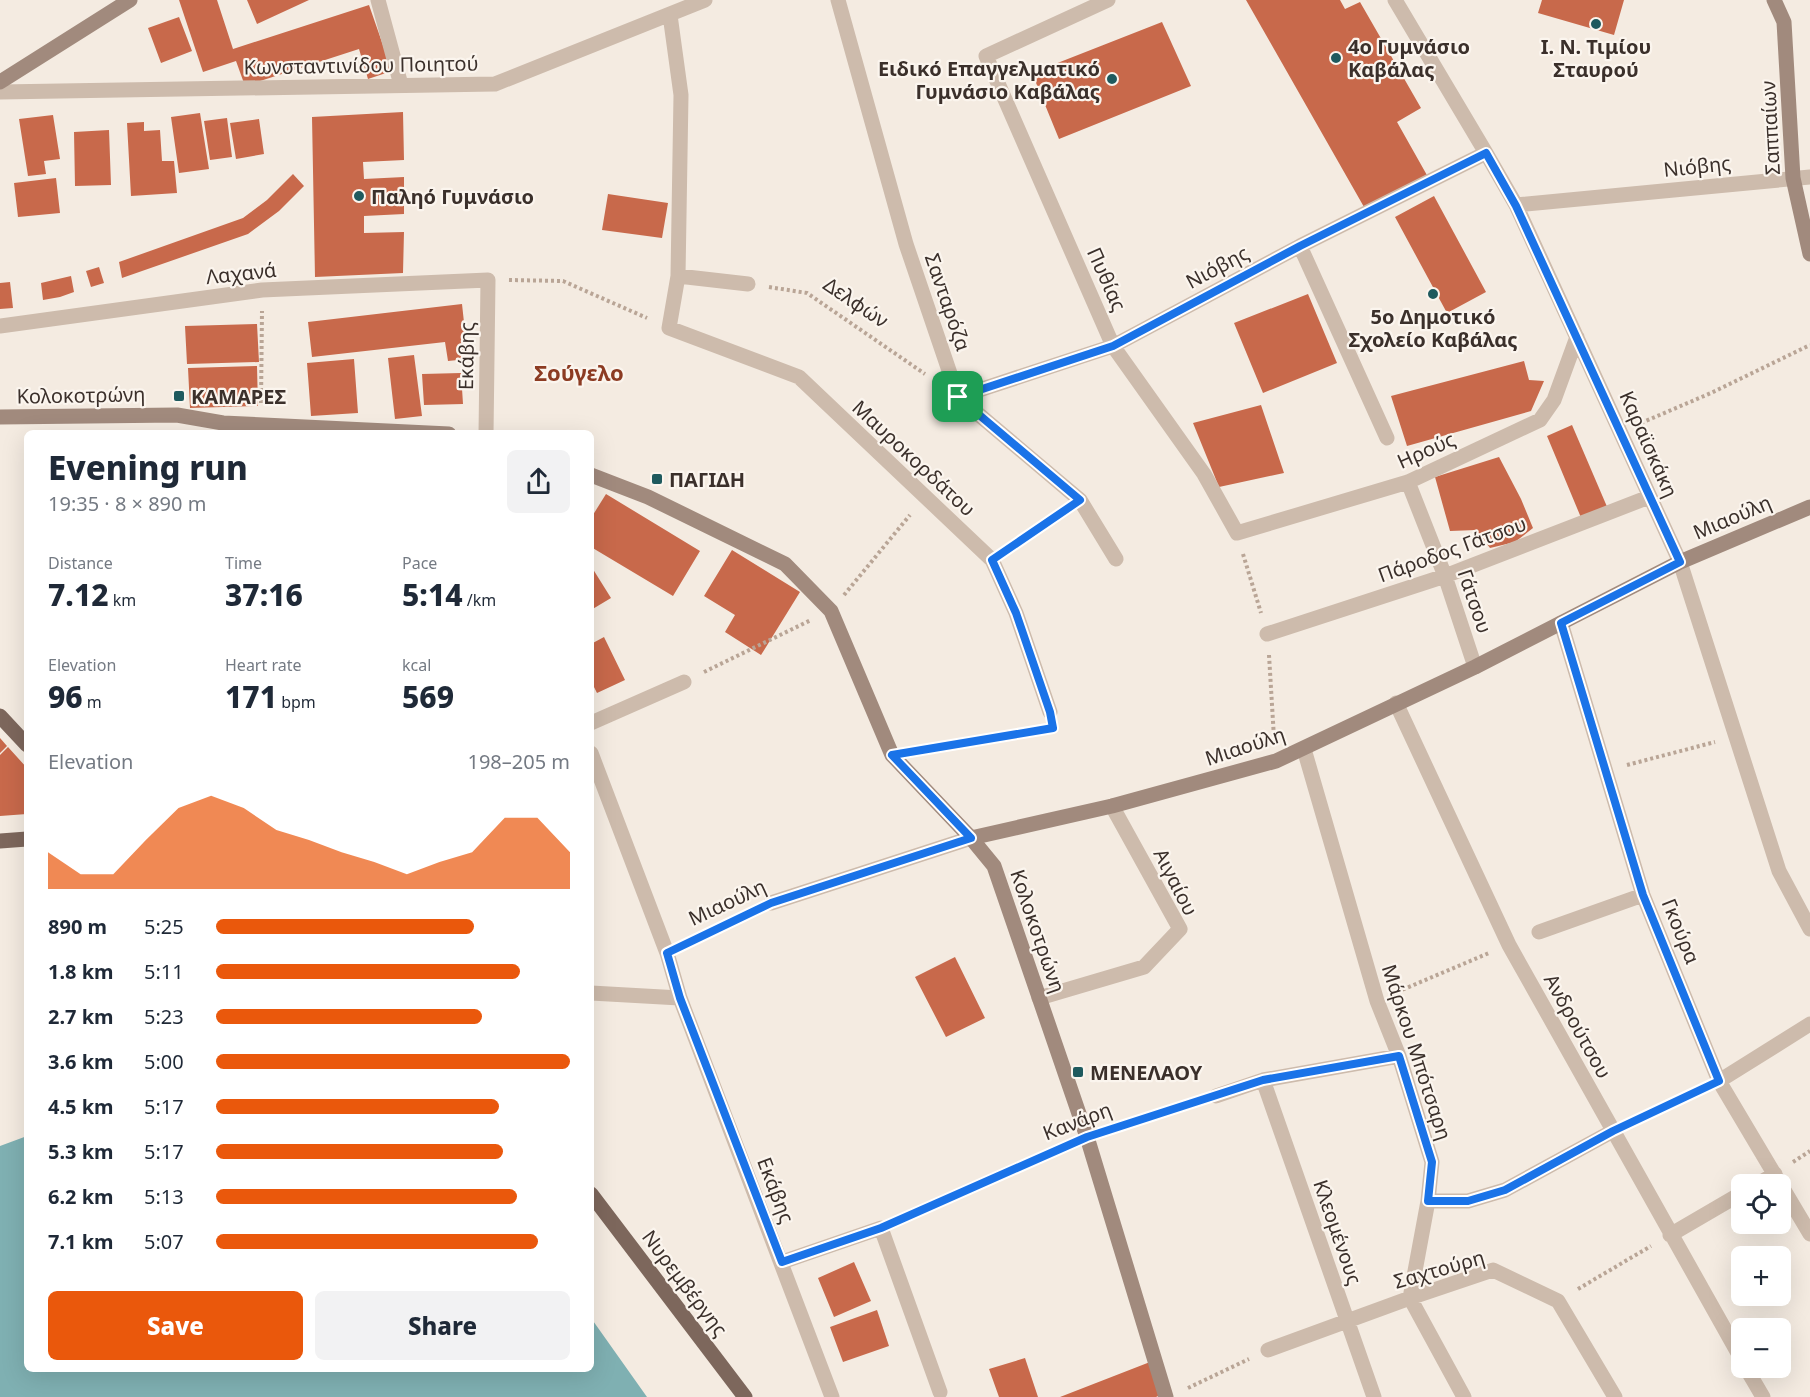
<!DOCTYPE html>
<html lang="en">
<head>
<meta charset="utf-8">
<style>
  :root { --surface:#fff; --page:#f2f2f3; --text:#1f2937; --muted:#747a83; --accent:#ea580c }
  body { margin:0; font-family:"Noto Sans",sans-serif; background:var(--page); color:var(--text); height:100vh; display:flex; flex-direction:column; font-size:22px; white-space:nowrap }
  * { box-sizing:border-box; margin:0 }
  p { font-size:20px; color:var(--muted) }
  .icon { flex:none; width:33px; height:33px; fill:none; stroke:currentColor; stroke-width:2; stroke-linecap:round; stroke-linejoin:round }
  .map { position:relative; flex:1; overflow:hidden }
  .side { position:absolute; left:24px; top:430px; width:570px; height:942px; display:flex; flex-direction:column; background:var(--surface); border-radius:9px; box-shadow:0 6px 24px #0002 }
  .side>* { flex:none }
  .controls { position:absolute; left:1731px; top:1174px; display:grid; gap:12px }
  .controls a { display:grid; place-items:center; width:60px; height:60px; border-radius:9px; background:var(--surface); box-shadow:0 6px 24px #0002; font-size:30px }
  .pin { position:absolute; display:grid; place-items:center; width:51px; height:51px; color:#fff; margin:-26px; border-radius:12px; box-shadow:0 3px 9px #0006 }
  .round { display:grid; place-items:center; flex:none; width:63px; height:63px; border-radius:9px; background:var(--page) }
  .summary { display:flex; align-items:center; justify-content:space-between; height:102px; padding:0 24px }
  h1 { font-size:33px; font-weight:800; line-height:45px }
  .figures { display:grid; grid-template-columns:repeat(3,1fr); gap:9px; height:102px; padding:6px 24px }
  .figures div { display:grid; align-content:center }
  .figures b { font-size:30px; font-weight:800 }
  .figures small { font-size:16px; font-weight:400 }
  .figures p { font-size:16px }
  .chart { height:168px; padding:12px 24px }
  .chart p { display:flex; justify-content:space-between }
  .chart svg { width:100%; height:108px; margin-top:6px; fill:var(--accent); opacity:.7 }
  .button { display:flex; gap:12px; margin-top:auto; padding:12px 24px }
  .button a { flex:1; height:69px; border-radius:9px; background:var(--accent); color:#fff; font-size:24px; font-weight:800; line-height:69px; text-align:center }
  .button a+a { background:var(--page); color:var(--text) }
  ul { padding:0 24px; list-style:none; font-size:20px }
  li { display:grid; grid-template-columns:96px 72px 1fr; align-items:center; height:45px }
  li i { height:15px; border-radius:8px; background:var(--accent) }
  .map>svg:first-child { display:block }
  .water { fill:#7fb0b2 }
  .building { fill:#c8694b }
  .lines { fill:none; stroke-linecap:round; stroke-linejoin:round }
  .path { stroke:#b9a596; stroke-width:4; stroke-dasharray:3 3; stroke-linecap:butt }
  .street { stroke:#cdbbac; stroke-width:15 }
  .secondary { stroke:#a18a7d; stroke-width:15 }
  .primary { stroke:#7d675c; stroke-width:15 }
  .route-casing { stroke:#fff; stroke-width:12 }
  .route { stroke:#1a73e8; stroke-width:8 }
  .poi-dot { fill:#1f5a5e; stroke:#fbf5ee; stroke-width:2 }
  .labels { text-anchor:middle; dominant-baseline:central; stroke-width:4.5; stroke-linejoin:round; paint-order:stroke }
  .poi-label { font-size:20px; font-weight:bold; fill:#3b302b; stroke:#fbf5ee; text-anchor:start }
  .street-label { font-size:20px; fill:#3b302b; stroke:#fbf5ee }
  .quarter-label { font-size:22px; font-weight:bold; fill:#8c3b22; stroke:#fbf5ee }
</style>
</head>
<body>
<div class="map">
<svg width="1810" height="1397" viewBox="0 0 1810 1397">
  <rect width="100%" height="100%" fill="#f4ebe1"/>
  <path class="water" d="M27,1136V1370H591V1318L647,1397H0V1146Z"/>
  <path class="building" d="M179,0H217L233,49L369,5L392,71L368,79L359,49L245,86L236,61L203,72Z
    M247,0H309L257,24Z
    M1246,0H1340L1345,9L1360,2L1421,108L1397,122L1428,177L1364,207Z
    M1542,0H1624L1614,35L1538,13Z
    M179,17L192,51L161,63L148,28Z
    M1162,22L1191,86L1059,139L1032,73Z
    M403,112L404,160L363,162L364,179L404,177V214L364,216V233L404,232L403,273L315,277L312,117Z
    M200,113L209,169L179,173L171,117Z
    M53,115L60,159L44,161L46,174L28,176L19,119Z
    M227,118L232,157L210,160L204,121Z
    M259,119L264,154L236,159L230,123Z
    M144,122V131L160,130L162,161H174L177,193L131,196L127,123Z
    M109,130L111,185L75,186L74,132Z
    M293,174L304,186L279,211L248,234L122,278L119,262L243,218L267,200Z
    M56,178L60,213L18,217L14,183Z
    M608,194L668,203L662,238L602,230Z
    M1434,196L1486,292L1447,313L1395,217Z
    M99,267L104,283L91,287L86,271Z
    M71,276L74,292L60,297L43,300L41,283Z
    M10,282L13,308L0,309V283Z
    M1308,294L1337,363L1263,393L1234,323Z
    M462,304L468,359L448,361L445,342L312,357L308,322Z
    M257,324L259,362L187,364L185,326Z
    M414,355L422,416L395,419L388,358Z
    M354,359L358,413L311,416L307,363Z
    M1524,361L1529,380L1544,381L1531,411L1407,446L1391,396Z
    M257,366L258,406L190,408L188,368Z
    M461,373L463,404L424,405L422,374Z
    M1261,405L1284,473L1219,487L1193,423Z
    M1572,425L1608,509L1582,520L1547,436Z
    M1499,457L1521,499L1533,528L1515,542L1490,548L1476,530L1450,531L1435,477Z
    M606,494L700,551L673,596L591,547V518Z
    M732,550L800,592L761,655L725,632L735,615L704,596Z
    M591,566L611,598L591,610Z
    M604,637L625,680L597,693L591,681V644Z
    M0,738L7,746L0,753Z
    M8,747L27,768V814L0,816V755Z
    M955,957L985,1018L946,1037L915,977Z
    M854,1262L871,1301L834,1317L818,1278Z
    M877,1310L889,1346L843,1362L830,1327Z
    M1025,1358L1038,1397H999L989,1369Z
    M1150,1362L1163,1394L1156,1397H1060Z"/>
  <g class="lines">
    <path class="path" d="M509,280L563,281L647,318
      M769,287L807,293L925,374
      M261,403L262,311
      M1641,423L1711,393L1810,345
      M1010,548L1061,513
      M1243,554L1261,613
      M844,595L910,515
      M1269,655L1274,738
      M704,672L811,620
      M919,750L1039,731
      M1627,765L1715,742
      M688,942L752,912
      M1397,992L1489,953
      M1633,1122L1699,1091
      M1107,1131L1194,1103
      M1793,1162L1810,1151
      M901,1220L1067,1146
      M1578,1289L1651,1246
      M1188,1388L1249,1359"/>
    <path class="street" d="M378,0L401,85
      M838,0L906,244L958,397L1080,500L1116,559
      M1108,0L986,56L1113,346L1204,474L1237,533L1408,482L1540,420L1554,400L1577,337
      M1395,0L1486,153L1516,205L1680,562L1779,871L1810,929
      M670,15L681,95L678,276L669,328L799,377L992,560L1016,613L1050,712
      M0,92L495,84L705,0
      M1516,205L1810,177
      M1300,246L1387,438
      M678,276L748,284
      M0,326L262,290L488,280L486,434
      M958,397L1113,346L1300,246L1486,153
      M1408,482L1445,576L1475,667
      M1561,623L1643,895L1719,1081L1810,1234
      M1267,634L1445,576L1649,497
      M1396,703L1509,945L1742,1360
      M591,723L684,682
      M1304,749L1377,1001L1399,1056L1432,1162L1428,1201L1410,1298L1464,1397
      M591,753L667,953L680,998
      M771,903L971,838
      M1539,932L1643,895
      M591,993L680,998L832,1397
      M1039,998L1144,967L1180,929L1112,806
      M1263,1080L1374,1397
      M1719,1081L1810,1024
      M1216,1096L1263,1080L1399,1056
      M1756,1185L1775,1174
      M1428,1201H1468L1505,1190L1613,1131
      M1670,1235L1742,1193
      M782,1262L881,1228L940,1392
      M1268,1350L1410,1298L1493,1270L1558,1301L1615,1397
      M1746,1368L1763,1397"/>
    <path class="secondary" d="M1774,0L1784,22L1793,178L1810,254
      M0,82L130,0
      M0,417L177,415L223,423L449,434
      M591,475L648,497L785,564L831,611L892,755L971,838L994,866L1087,1137L1166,1397
      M971,838L1112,806L1276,761L1475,667L1680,562L1810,507"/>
    <path class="primary" d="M0,716L27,745
      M0,841L27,839
      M591,1194L745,1397"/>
  </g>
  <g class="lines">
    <defs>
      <path id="route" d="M1486,153L1516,206L1680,562L1561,623L1643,895L1719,1081L1613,1131L1505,1190L1468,1201H1428L1432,1162L1399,1056L1263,1080L1087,1137L881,1228L782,1262L680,998L667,953L771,903L971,838L892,755L1053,728L1050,712L1016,613L992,560L1080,500L958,397L1113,346L1300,246Z"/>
    </defs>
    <use href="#route" class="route-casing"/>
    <use href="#route" class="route"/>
  </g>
  <g class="poi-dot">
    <circle cx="1596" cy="24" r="6"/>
    <circle cx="1336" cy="58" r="6"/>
    <circle cx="1112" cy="79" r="6"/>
    <circle cx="359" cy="196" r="6"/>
    <circle cx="1433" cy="294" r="6"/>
    <rect x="173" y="390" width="12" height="12" rx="3"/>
    <rect x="651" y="473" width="12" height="12" rx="3"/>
    <rect x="1072" y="1066" width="12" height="12" rx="3"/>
  </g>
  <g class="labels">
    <g class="poi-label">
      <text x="1348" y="46">4ο Γυμνάσιο<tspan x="1348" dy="23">Καβάλας</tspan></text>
      <text x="1596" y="46" text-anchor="middle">Ι. Ν. Τιμίου<tspan x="1596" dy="23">Σταυρού</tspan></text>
      <text x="1100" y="68" text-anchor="end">Ειδικό Επαγγελματικό<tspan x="1100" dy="23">Γυμνάσιο Καβάλας</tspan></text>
      <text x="371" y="196">Παληό Γυμνάσιο</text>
      <text x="1433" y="316" text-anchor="middle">5ο Δημοτικό<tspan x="1433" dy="23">Σχολείο Καβάλας</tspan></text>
      <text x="191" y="396">ΚΑΜΑΡΕΣ</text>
      <text x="669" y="479">ΠΑΓΙΔΗ</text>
      <text x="1090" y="1072">ΜΕΝΕΛΑΟΥ</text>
    </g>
    <g class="street-label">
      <text transform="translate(361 65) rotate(-1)">Κωνσταντινίδου Ποιητού</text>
      <text transform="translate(1770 128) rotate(-93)">Σαππαίων</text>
      <text transform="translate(1697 166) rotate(-6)">Νιόβης</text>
      <text transform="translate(1217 267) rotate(-28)">Νιόβης</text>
      <text transform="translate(241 273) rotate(-6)">Λαχανά</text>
      <text transform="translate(1107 279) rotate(66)">Πυθίας</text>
      <text transform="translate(856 302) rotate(34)">Δελφών</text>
      <text transform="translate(948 302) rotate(71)">Σανταρόζα</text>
      <text transform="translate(466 356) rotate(-89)">Εκάβης</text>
      <text transform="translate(81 395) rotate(-1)">Κολοκοτρώνη</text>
      <text transform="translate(1649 444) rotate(66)">Καραϊσκάκη</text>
      <text transform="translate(1426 450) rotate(-24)">Ηρούς</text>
      <text transform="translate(914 458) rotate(43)">Μαυροκορδάτου</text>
      <text transform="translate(1732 517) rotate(-23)">Μιαούλη</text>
      <text transform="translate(1452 549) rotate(-20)">Πάροδος Γάτσου</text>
      <text transform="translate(1475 601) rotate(71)">Γάτσου</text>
      <text transform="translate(1245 746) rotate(-18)">Μιαούλη</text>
      <text transform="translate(1176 882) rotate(63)">Αιγαίου</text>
      <text transform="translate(727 902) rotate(-25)">Μιαούλη</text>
      <text transform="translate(1038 931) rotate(71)">Κολοκοτρώνη</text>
      <text transform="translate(1681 931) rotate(68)">Γκούρα</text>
      <text transform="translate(1578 1026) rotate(61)">Ανδρούτσου</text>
      <text transform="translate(1417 1052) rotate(72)">Μάρκου Μπότσαρη</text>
      <text transform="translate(1077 1121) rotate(-21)">Κανάρη</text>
      <text transform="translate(776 1190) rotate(69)">Εκάβης</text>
      <text transform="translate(1338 1232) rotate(71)">Κλεομένους</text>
      <text transform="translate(1439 1269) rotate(-16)">Σαχτούρη</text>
      <text transform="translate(685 1283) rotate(53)">Νυρεμβέργης</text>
    </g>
    <g class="quarter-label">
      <text x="579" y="372">Σούγελο</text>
    </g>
  </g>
</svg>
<div class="controls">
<a><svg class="icon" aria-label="locate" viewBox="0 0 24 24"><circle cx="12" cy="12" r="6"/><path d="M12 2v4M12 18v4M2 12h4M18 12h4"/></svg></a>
<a>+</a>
<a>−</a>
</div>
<div class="pin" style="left:958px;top:397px;background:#1e9e55"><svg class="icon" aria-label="arrive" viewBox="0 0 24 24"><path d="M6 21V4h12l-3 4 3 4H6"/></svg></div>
<section class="side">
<div class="summary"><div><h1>Evening run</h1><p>19:35 · 8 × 890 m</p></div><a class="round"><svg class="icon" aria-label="share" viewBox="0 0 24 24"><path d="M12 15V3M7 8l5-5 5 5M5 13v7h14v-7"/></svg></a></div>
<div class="figures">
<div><p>Distance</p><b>7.12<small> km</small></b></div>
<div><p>Time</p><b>37:16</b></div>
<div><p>Pace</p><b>5:14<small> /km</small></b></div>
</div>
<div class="figures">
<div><p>Elevation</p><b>96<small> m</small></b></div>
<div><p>Heart rate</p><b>171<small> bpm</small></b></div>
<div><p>kcal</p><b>569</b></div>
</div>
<div class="chart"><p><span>Elevation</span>198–205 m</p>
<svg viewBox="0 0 160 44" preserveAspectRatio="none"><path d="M0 44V29L10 38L20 38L30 24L40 11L50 6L60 11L70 20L80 24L90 29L100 33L110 38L120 33L130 29L140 15L150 15L160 29V44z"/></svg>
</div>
<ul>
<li><b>890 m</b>5:25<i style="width:73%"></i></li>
<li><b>1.8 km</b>5:11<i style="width:86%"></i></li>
<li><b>2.7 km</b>5:23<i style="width:75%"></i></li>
<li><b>3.6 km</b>5:00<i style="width:100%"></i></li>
<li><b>4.5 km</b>5:17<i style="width:80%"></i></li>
<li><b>5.3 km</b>5:17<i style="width:81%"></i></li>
<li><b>6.2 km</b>5:13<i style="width:85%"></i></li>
<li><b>7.1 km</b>5:07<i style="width:91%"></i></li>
</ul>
<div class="button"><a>Save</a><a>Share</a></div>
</section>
</div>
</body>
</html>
